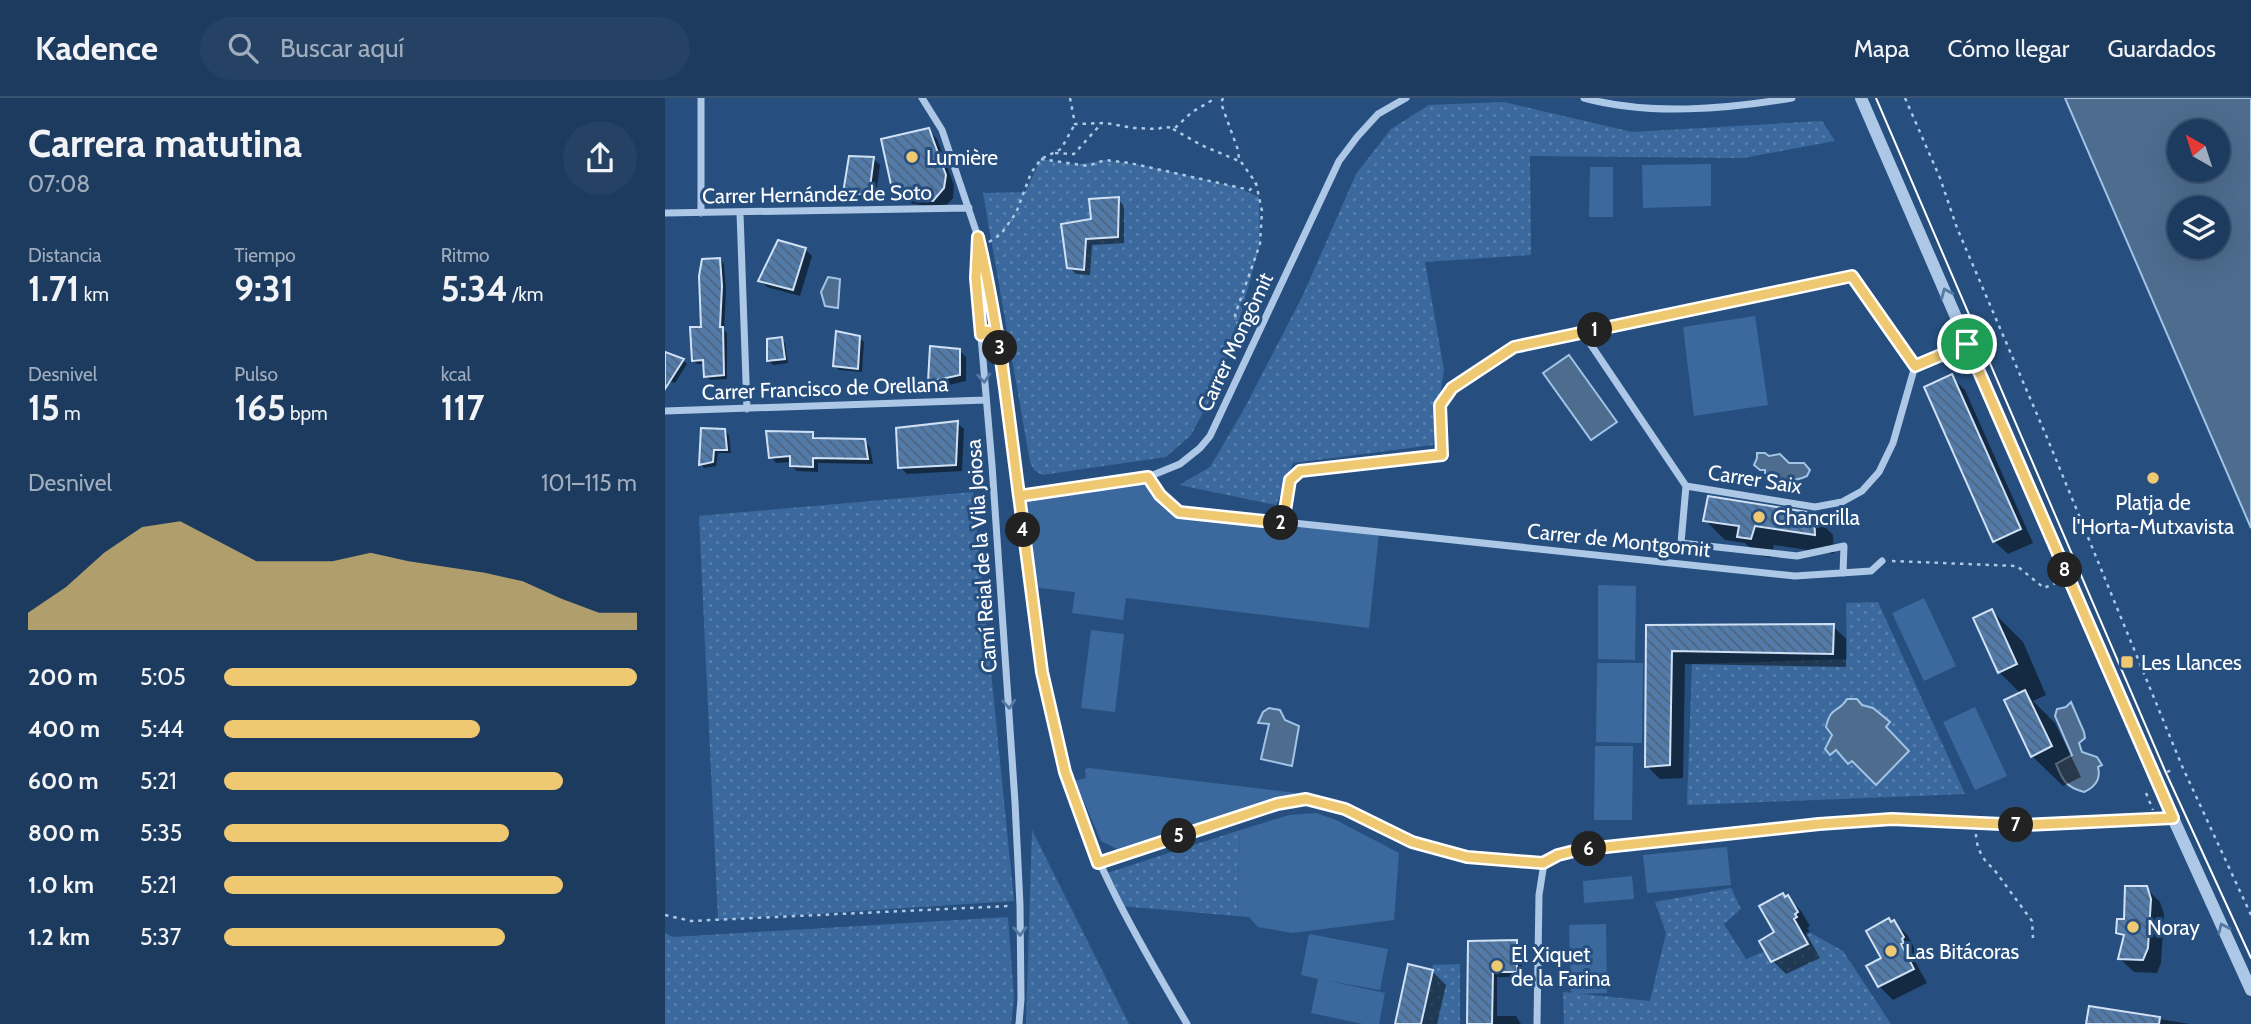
<!DOCTYPE html>
<html lang="es">
<head>
<meta charset="utf-8">
<style>
  :root { --surface:#1c3b5f; --page:#254265; --text:#f1f3f6; --muted:#a0adbd; --line:#3a5574; --accent:#efc872 }
  body { margin:0; font-family:Cabin,sans-serif; background:var(--page); color:var(--text); height:100vh; display:flex; flex-direction:column; font-size:26px; white-space:nowrap }
  * { box-sizing:border-box; margin:0 }
  p { font-size:23px; color:var(--muted) }
  .icon { flex:none; width:38px; height:38px; fill:none; stroke:currentColor; stroke-width:2; stroke-linecap:round; stroke-linejoin:round }
  .map { position:relative; flex:1; overflow:hidden }
  .side { display:flex; flex-direction:column; background:var(--surface); width:665px }
  .side>* { flex:none }
  .needle { width:46px; rotate:321deg }
  .tools { position:absolute; left:1502px; top:21px; display:grid; gap:14px }
  .tools a { display:grid; place-items:center; width:63px; height:63px; border-radius:50%; background:var(--surface); box-shadow:0 7px 28px #0002,0 0 0 2px var(--line); font-size:35px }
  .pin { position:absolute; display:grid; place-items:center; width:60px; height:60px; color:#fff; margin:-30px; border:4px solid #fff; border-radius:50%; box-shadow:0 2px 7px #0007 }
  .km { position:absolute; width:35px; height:35px; margin:-18px; border-radius:50%; background:#222; color:#fff; font-size:19px; line-height:35px; text-align:center }
  .round { display:grid; place-items:center; flex:none; width:74px; height:74px; border-radius:37px; background:var(--page) }
  .headline { display:flex; align-items:center; justify-content:space-between; height:119px; padding:0 28px }
  h1 { font-size:38px; font-weight:700; line-height:52px }
  .metrics { display:grid; grid-template-columns:repeat(3,1fr); gap:10px; height:119px; padding:7px 28px }
  .metrics div { display:grid; align-content:center }
  .metrics b { font-size:35px; font-weight:700 }
  .metrics small { font-size:19px; font-weight:400 }
  .metrics p { font-size:19px }
  .chart { height:196px; padding:14px 28px }
  .chart p { display:flex; justify-content:space-between }
  .chart svg { width:100%; height:126px; margin-top:7px; fill:var(--accent); opacity:.7 }
  ul { padding:0 28px; list-style:none; font-size:23px }
  li { display:grid; grid-template-columns:112px 84px 1fr; align-items:center; height:52px }
  li i { height:18px; border-radius:9px; background:var(--accent) }
  header { display:flex; align-items:center; gap:42px; box-sizing:border-box; height:98px; padding:0 35px; background:var(--surface); border-bottom:2px solid var(--line) }
  header strong { font-size:33px }
  nav { display:flex; gap:38px; margin-inline-start:auto; font-size:24px }
  .search { width:490px; height:63px; background:var(--page); display:flex; align-items:center; gap:18px; box-sizing:border-box; padding:0 24px; border-radius:38px; color:var(--muted); font-size:26px }
  main { display:flex; flex:1; min-height:0 }
  .map>svg:first-child { display:block }
  .grass { fill:url(#grass-dots) }
  .park { fill:#3b699d }
  .water { fill:#4d6c8e; stroke:#a1c3e6; stroke-width:2; fill-rule:evenodd }
  .shadow { fill:#0007 }
  .building { fill:url(#building-back-hatch); stroke:#d0e1f5; stroke-width:2 }
  .lines { fill:none; stroke-linecap:round; stroke-linejoin:round }
  .path { stroke:#adc8e6; stroke-width:2.5; stroke-dasharray:3.5 5; stroke-linecap:butt }
  .service { stroke:#adc8e6; stroke-width:5 }
  .minor { stroke:#adc8e6; stroke-width:7 }
  .tertiary { stroke:#adc8e6; stroke-width:12 }
  .tram { stroke:#fff; stroke-width:2 }
  .oneway { stroke:#5579a3 }
  .route-casing { stroke:#fff; stroke-width:14 }
  .route { stroke:#efc872; stroke-width:9 }
  .poi-dot { fill:#efc872; stroke:#264f7f; stroke-width:2.5 }
  .labels { text-anchor:middle; dominant-baseline:central; stroke-width:6; stroke-linejoin:round; paint-order:stroke }
  .poi-label { font-size:21px; fill:#fff; stroke:#264f7f; text-anchor:start }
  .street-label { font-size:21px; fill:#fff; stroke:#264f7f }
</style>
</head>
<body>
<header>
<strong>Kadence</strong>
<div class="search"><svg class="icon" aria-label="search" viewBox="0 0 24 24"><circle cx="10" cy="10" r="6"/><path d="M15 15l6 6"/></svg>Buscar aquí</div>
<nav><a>Mapa</a><a>Cómo llegar</a><a>Guardados</a></nav>
</header>
<main>
<section class="side">
<div class="headline"><div><h1>Carrera matutina</h1><p>07:08</p></div><a class="round"><svg class="icon" aria-label="share" viewBox="0 0 24 24"><path d="M12 15V3M7 8l5-5 5 5M5 13v7h14v-7"/></svg></a></div>
<div class="metrics">
<div><p>Distancia</p><b>1.71<small> km</small></b></div>
<div><p>Tiempo</p><b>9:31</b></div>
<div><p>Ritmo</p><b>5:34<small> /km</small></b></div>
</div>
<div class="metrics">
<div><p>Desnivel</p><b>15<small> m</small></b></div>
<div><p>Pulso</p><b>165<small> bpm</small></b></div>
<div><p>kcal</p><b>117</b></div>
</div>
<div class="chart"><p><span>Desnivel</span>101–115 m</p>
<svg viewBox="0 0 160 44" preserveAspectRatio="none"><path d="M0 44V38L10 29L20 17L30 8L40 6L50 13L60 20L70 20L80 20L90 17L100 20L110 22L120 24L130 27L140 33L150 38L160 38V44z"/></svg>
</div>
<ul>
<li><b>200 m</b>5:05<i style="width:100%"></i></li>
<li><b>400 m</b>5:44<i style="width:62%"></i></li>
<li><b>600 m</b>5:21<i style="width:82%"></i></li>
<li><b>800 m</b>5:35<i style="width:69%"></i></li>
<li><b>1.0 km</b>5:21<i style="width:82%"></i></li>
<li><b>1.2 km</b>5:37<i style="width:68%"></i></li>
</ul>
</section>
<div class="map">
<svg width="1586" height="926" viewBox="0 0 1586 926">
  <defs>
    <pattern id="grass-dots" width="8" height="8" patternUnits="userSpaceOnUse" patternTransform="scale(1.75)"><rect width="8" height="8" fill="#3b699d"/><path d="M2 2h.1M6 6h.1" fill="none" stroke="#5880ac" stroke-width="1.8" stroke-linecap="round"/></pattern>
    <pattern id="building-back-hatch" width="6" height="6" patternUnits="userSpaceOnUse" patternTransform="scale(1.75)"><rect width="6" height="6" fill="#527baa"/><path d="M-1 5l2 2M0 0l6 6M5-1l2 2" fill="none" stroke="#4f647b"/></pattern>
  </defs>
  <rect width="100%" height="100%" fill="#264f7f"/>
  <path class="grass" d="M839,4L967,34L1157,23L1170,43L1078,60L865,58L866,157L760,164L779,272L768,347L628,365L611,407L514,387L545,369L578,313L638,197L691,76L726,31L764,7Z
    M376,61L411,67L440,62L480,68L571,89L594,99L595,146L573,226L555,283L526,337L501,359L377,377L369,372L365,364L318,95L360,94Z
    M308,394L349,803L53,822L34,418Z
    M1213,504L1300,696L1022,707L1027,566L1182,561L1181,505Z
    M367,732L464,926H361Z
    M575,732L572,818L455,808L439,776Z
    M1066,790L1076,811L1059,826L1081,861L1146,835L1178,853L1226,926H899L898,894L985,903L1001,835L990,804Z
    M343,819L349,900L346,926H0V835L8,839Z
    M795,866V926H758L768,867Z"/>
  <path class="park" d="M1046,66V108L978,110L977,67Z
    M925,69H948V119H924Z
    M1090,218L1103,307L1029,318L1018,229Z
    M483,379L514,413L714,435L704,530L461,500L458,522L407,515L410,494L366,489L354,398Z
    M933,487L971,488L970,562L933,561Z
    M1259,500L1291,568L1259,583L1227,515Z
    M426,532L459,536L450,614L416,610Z
    M932,565H978L977,645L931,644Z
    M1310,609L1342,678L1310,692L1278,624Z
    M930,648H968L967,722H929Z
    M424,670L631,695L452,751L436,743L410,683L421,680L420,671Z
    M651,715L669,721L734,755L729,822L627,835L593,829L584,819L572,818L575,732L624,717Z
    M1062,749L1066,787L982,795L978,757Z
    M967,778L969,801L919,805L918,783Z
    M941,826L942,895L906,896L904,827Z
    M644,836L723,851L715,892L659,882L720,895L714,926H698L646,915L653,881L636,877Z"/>
  <path class="water" d="M1400,0H1586V430ZM1514,33H1552V72H1514ZM1514,110H1552V149H1514Z
    M163,179L175,181L173,210L160,208L156,194Z
    M904,257L952,324L926,342L878,275Z
    M1092,355H1100L1104,358L1115,356L1124,365H1139L1145,372L1142,378C1129,384 1112,385 1100,375V372H1095L1089,367L1092,360Z
    M1182,601H1192L1197,607L1208,610L1225,624L1221,629L1244,653L1211,687L1187,663L1183,666L1171,652L1165,657L1160,651L1167,637L1161,629C1166,607 1173,616 1182,601Z
    M1406,604L1419,634L1420,640L1414,645L1417,654L1432,659L1437,667L1433,669C1436,681 1430,689 1419,694C1401,689 1398,683 1391,666L1407,657L1390,618L1392,611L1401,609Z
    M604,610L615,612L620,622L634,628L627,668L596,661L604,626L593,625L598,614Z"/>
  <path class="shadow" d="M263,32L272,41L289,87L288,100L278,111L239,104L229,95Z
    M208,60L215,67L210,103L187,101L180,94Z
    M453,101L459,108V145L427,147L425,177L411,176L404,169L428,123Z
    M140,151L147,158L135,198L102,189L95,182Z
    M55,161L59,166L61,193L59,232L62,235V281L45,282L41,278L40,266H32L28,262Z
    M195,240L199,244L197,274L174,272L170,268Z
    M116,241L120,245L123,265L108,267L104,263Z
    M295,253L301,259V283L271,290L265,284Z
    M0,256L18,262L22,266L10,285L0,282Z
    M1286,278L1300,292L1368,445L1343,456L1329,443Z
    M292,325L299,331L297,373L242,376L235,369Z
    M60,333L64,337L66,355H53L51,368L39,370L36,366Z
    M147,336L153,342L199,343L205,349L208,366L153,365V374L132,373L126,368V364L111,365L106,359Z
    M1148,417L1168,437L1169,456L1109,447L1106,460L1093,457L1080,445L1060,442L1040,422Z
    M1327,513L1358,544L1381,597L1368,603L1390,625L1416,679L1398,688L1367,658L1356,596L1334,574Z
    M1168,528L1181,541V569L1020,566L1018,680L995,681L982,668L983,529Z
    M1481,790L1495,804L1499,816L1496,865L1492,875L1469,874L1455,861L1460,841L1453,834Z
    M1123,799L1136,813L1145,828L1142,830L1145,833L1141,835L1155,860L1121,876L1108,863L1112,835L1120,800Z
    M1229,824L1243,838L1251,853L1249,855L1251,859L1248,860L1262,885L1228,902L1214,888L1218,860Z
    M805,844H851L857,849V879H832V918H851L856,926H804Z
    M767,873L781,887L772,926H732Z
    M1425,910L1525,926H1423Z"/>
  <path class="building" d="M264,30L281,77L279,90L268,103L228,96L216,41Z
    M184,58L209,59L204,97L178,95Z
    M454,99L453,139L421,141L419,172L402,170L396,126L426,121L424,101Z
    M113,142L141,150L128,192L93,183Z
    M55,160L57,188L55,229H58L59,277L39,279L38,262L27,263L25,229H36L34,178L37,161Z
    M171,233L195,238L193,271L168,268Z
    M117,239L120,261L102,263V241Z
    M265,248L295,251V277L263,284Z
    M0,254L19,261L0,291Z
    M1287,276L1356,431L1328,444L1259,289Z
    M293,323L291,367L233,370L231,330Z
    M36,330L60,331L62,352H49L48,364L34,367Z
    M101,333L148,334V340L200,341L203,361L148,360V369L125,368V358L104,360Z
    M1043,398L1149,415L1150,437L1090,428L1086,441L1072,439L1074,428L1038,423Z
    M1327,511L1352,566L1333,575L1308,520Z
    M1169,526L1168,556L1007,553L1005,667L980,669L981,527Z
    M1360,592L1387,648L1366,659L1339,602Z
    M1460,788H1482L1486,801L1483,850L1478,862L1453,861L1459,837L1451,835L1452,821H1459Z
    M1118,795L1120,799L1123,797L1133,814L1130,816L1132,819L1129,821L1143,846L1106,864L1094,843L1109,834L1094,808Z
    M1224,820L1226,824L1229,822L1239,839L1237,841L1239,845L1236,846L1249,871L1213,889L1201,868L1216,860L1201,833Z
    M852,842V874H828L827,926H802L803,843Z
    M743,866L768,872L756,926H730Z
    M1424,908L1495,919L1494,926H1421Z"/>
  <g class="lines">
    <path class="path" d="M405,0L410,26L440,25L469,30L493,31L498,29L510,30L527,14L551,0
      M558,0L556,5L573,52L574,61L591,85L597,113L595,146L570,217L578,242
      M1240,0L1275,80L1292,130L1383,342L1517,668L1586,817
      M508,31L536,47L574,63
      M390,55L409,56L436,26
      M376,61L423,68L440,62L465,65L585,92L591,85
      M324,144L336,136L351,115L366,75L376,61L396,51L410,26
      M1227,463L1352,468L1379,490L1393,484
      M1502,674L1509,671
      M1481,695L1488,712
      M1311,736C1311,749 1318,763 1328,770L1367,823L1368,840
      M0,817L26,823L345,808"/>
    <path class="service" d="M316,237L322,233L333,236"/>
    <path class="minor" d="M36,0V115
      M257,0L277,32L313,139L311,180L327,367L350,704L355,807L356,901L354,926
      M919,0C985,18 1061,11 1127,0
      M0,115L304,110
      M75,115L82,311
      M315,147C339,259 350,373 365,487C374,550 382,613 400,674C428,766 474,844 522,926
      M918,235L1021,388L1150,409L1177,404L1197,393L1214,374L1228,345L1250,268
      M0,313L321,302
      M483,379L495,397L514,413L1130,478L1206,473L1217,463
      M1021,388L1016,445L1132,458L1179,448L1178,475
      M354,398L483,379L515,366L535,350L545,338L674,63L692,39L713,16L741,0
      M618,425L625,382L635,374L777,357L775,307L787,290L849,249L1187,178L1250,268L1302,246
      M433,765L612,706L641,701L680,711L747,744L802,759L879,765
      M879,765L893,757L913,752L1154,726L1227,721L1359,727L1508,720
      M872,926L874,797L879,765"/>
    <path class="tertiary" d="M1196,0L1508,720L1586,892"/>
    <path class="tram" d="M1211,0L1501,675L1586,860"/>
  </g>
  <defs><path id="oneway-chevron" d="M-2-3.5L2.5 0L-2 3.5" fill="none" stroke-width="1.6" stroke-linecap="round" stroke-linejoin="round" transform="scale(1.75)"/></defs>
  <g class="oneway">
    <use href="#oneway-chevron" transform="translate(1281 195) rotate(-113)"/>
    <use href="#oneway-chevron" transform="translate(319 280) rotate(85)"/>
    <use href="#oneway-chevron" transform="translate(344 606) rotate(86)"/>
    <use href="#oneway-chevron" transform="translate(1558 830) rotate(-114)"/>
    <use href="#oneway-chevron" transform="translate(355 833) rotate(89)"/>
  </g>
  <g class="lines">
    <defs>
      <path id="route" d="M1302,246L1250,268L1187,178L849,249L787,290L775,307L777,357L635,373L625,382L618,425L514,414L495,397L483,379L354,398C343,311 333,224 313,139L311,180L316,237L322,233L333,236L377,574L400,674L433,765L612,706L641,701L680,711L747,744L802,759L878,765L893,757L913,752L1154,726L1227,721L1359,727L1508,720L1302,246"/>
    </defs>
    <use href="#route" class="route-casing"/>
    <use href="#route" class="route"/>
  </g>
  <g class="poi-dot">
    <circle cx="247" cy="59" r="7"/>
    <circle cx="1488" cy="380" r="7"/>
    <circle cx="1094" cy="419" r="7"/>
    <rect x="1455" y="557" width="14" height="14" rx="3.5"/>
    <circle cx="1468" cy="829" r="7"/>
    <circle cx="1226" cy="853" r="7"/>
    <circle cx="832" cy="868" r="7"/>
  </g>
  <g class="labels">
    <g class="poi-label">
      <text x="261" y="59">Lumière</text>
      <text x="1488" y="404" text-anchor="middle">Platja de<tspan x="1488" dy="24">l'Horta-Mutxavista</tspan></text>
      <text x="1108" y="419">Chancrilla</text>
      <text x="1476" y="564">Les Llances</text>
      <text x="1482" y="829">Noray</text>
      <text x="1240" y="853">Las Bitácoras</text>
      <text x="846" y="856">El Xiquet<tspan x="846" dy="24">de la Farina</tspan></text>
    </g>
    <g class="street-label">
      <text transform="translate(152 96) rotate(-1)">Carrer Hernández de Soto</text>
      <text transform="translate(570 244) rotate(-65)">Carrer Mongòmit</text>
      <text transform="translate(160 290) rotate(-2)">Carrer Francisco de Orellana</text>
      <text transform="translate(1090 381) rotate(9)">Carrer Saix</text>
      <text transform="translate(954 442) rotate(6)">Carrer de Montgomit</text>
      <text transform="translate(316 458) rotate(-94)">Camí Reial de la Vila Joiosa</text>
    </g>
  </g>
</svg>
<div class="tools">
<a><svg class="needle" viewBox="-14 -14 28 28"><path d="M0-13l5 13h-10z" fill="#e53935"/><path d="M0 13l5-13h-10z" fill="#a0adbd"/></svg></a>
<a><svg class="icon" aria-label="layers" viewBox="0 0 24 24"><path d="M12 4l9 5-9 5-9-5zM3 14l9 5 9-5"/></svg></a>
</div>
<div class="pin" style="left:1302px;top:246px;background:#1e9e55"><svg class="icon" aria-label="arrive" viewBox="0 0 24 24"><path d="M6 21V4h12l-3 4 3 4H6"/></svg></div>
<b class="km" style="left:930px;top:232px">1</b>
<b class="km" style="left:616px;top:425px">2</b>
<b class="km" style="left:335px;top:250px">3</b>
<b class="km" style="left:358px;top:432px">4</b>
<b class="km" style="left:514px;top:738px">5</b>
<b class="km" style="left:924px;top:751px">6</b>
<b class="km" style="left:1351px;top:727px">7</b>
<b class="km" style="left:1400px;top:472px">8</b>
</div>
</main>
</body>
</html>
